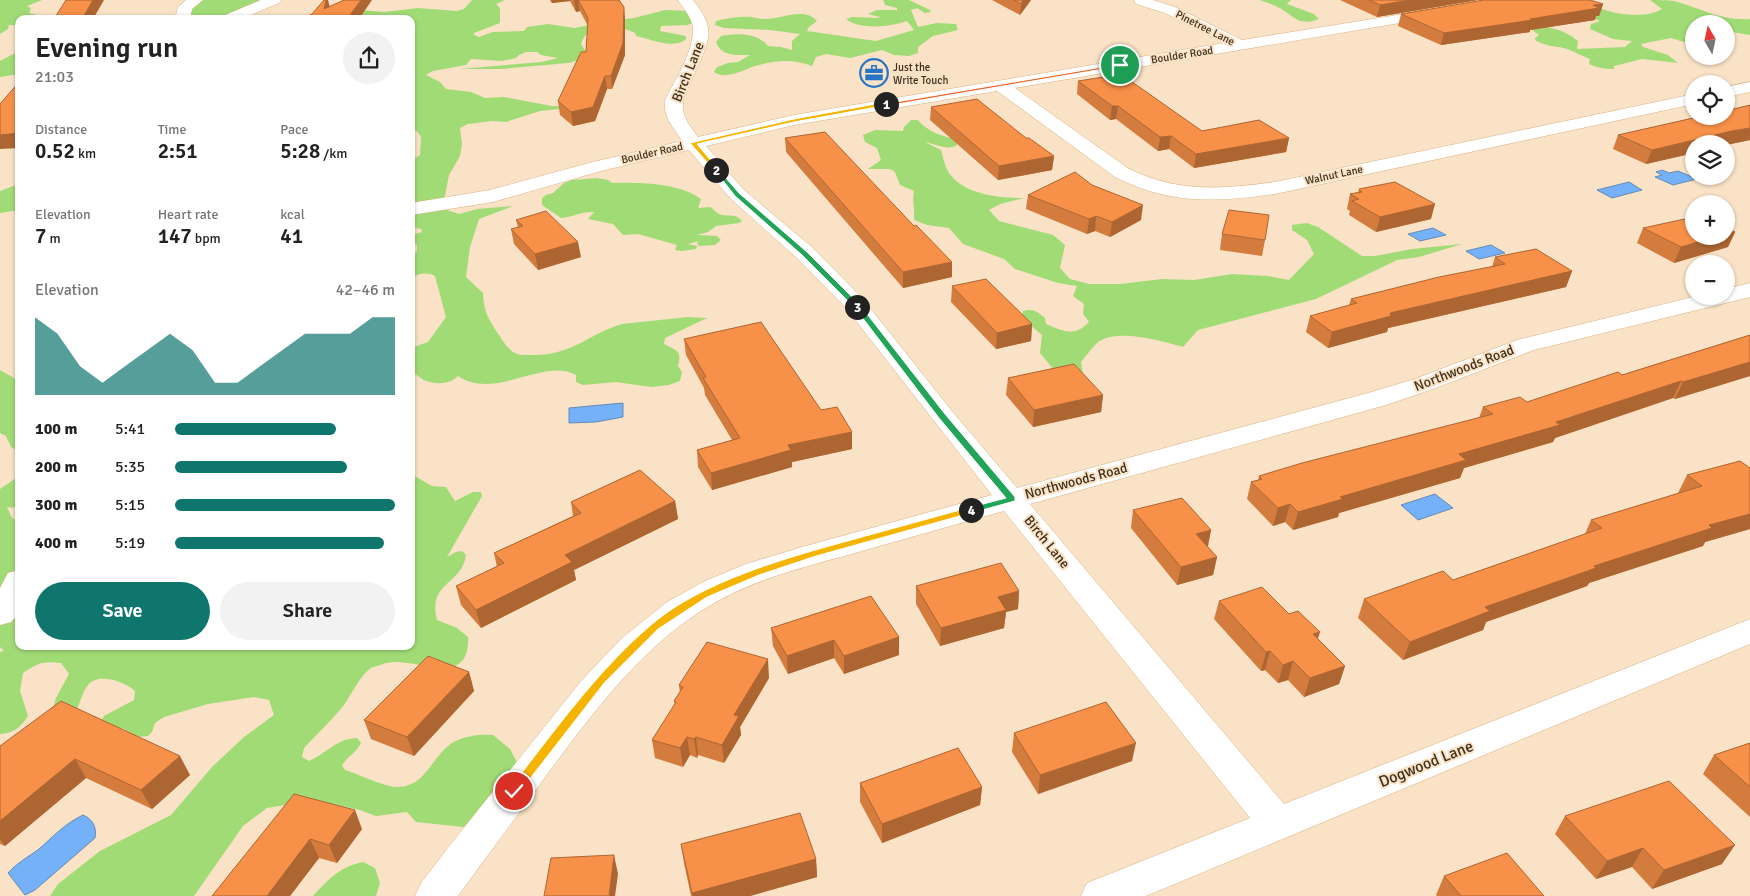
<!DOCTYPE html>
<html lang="en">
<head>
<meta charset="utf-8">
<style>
  :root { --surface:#fff; --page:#f2f2f2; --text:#222; --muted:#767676; --accent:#0f766e }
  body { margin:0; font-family:Signika,sans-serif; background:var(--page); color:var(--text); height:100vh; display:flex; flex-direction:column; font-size:19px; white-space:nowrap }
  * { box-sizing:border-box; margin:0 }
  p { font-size:16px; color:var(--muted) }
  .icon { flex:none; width:28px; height:28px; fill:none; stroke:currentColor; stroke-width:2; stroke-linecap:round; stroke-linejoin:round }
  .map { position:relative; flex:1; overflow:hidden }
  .drawer { position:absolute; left:15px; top:15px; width:400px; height:635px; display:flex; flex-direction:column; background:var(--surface); border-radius:10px; box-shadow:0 1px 4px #0004 }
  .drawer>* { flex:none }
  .needle { width:32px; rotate:351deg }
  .fabs { position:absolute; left:1685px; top:15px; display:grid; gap:10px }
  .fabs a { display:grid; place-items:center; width:50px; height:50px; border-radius:50%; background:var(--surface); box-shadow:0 1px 4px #0004; font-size:25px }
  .pin { position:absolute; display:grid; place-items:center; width:42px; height:42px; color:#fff; margin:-21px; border:2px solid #fff; border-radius:50%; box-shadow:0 1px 5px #0007 }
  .km { position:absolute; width:25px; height:25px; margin:-12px; border-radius:50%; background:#222; color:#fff; font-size:14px; line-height:25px; text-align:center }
  .round { display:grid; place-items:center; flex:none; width:52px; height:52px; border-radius:26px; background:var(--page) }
  .summary { display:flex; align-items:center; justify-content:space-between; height:85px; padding:0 20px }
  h1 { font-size:28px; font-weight:600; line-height:38px }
  .stats { display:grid; grid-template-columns:repeat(3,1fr); gap:8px; height:85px; padding:5px 20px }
  .stats div { display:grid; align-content:center }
  .stats b { font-size:21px; font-weight:600 }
  .stats small { font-size:14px; font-weight:400 }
  .stats p { font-size:14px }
  .chart { height:140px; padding:10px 20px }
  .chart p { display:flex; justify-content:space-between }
  .chart svg { width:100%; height:90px; margin-top:5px; fill:var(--accent); opacity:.7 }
  .button { display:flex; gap:10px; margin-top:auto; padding:10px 20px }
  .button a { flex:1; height:58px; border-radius:30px; background:var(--accent); color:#fff; font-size:20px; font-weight:600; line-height:58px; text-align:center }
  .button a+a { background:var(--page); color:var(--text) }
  ul { padding:0 20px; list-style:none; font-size:16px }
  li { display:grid; grid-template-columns:80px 60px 1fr; align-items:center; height:38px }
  li i { height:12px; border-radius:6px; background:var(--accent) }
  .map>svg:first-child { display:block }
  .green { fill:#a1db75 }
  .water { fill:#74b1f8; stroke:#648ab6 }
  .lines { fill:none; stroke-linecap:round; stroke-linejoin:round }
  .minor-casing { stroke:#d9b384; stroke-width:1 }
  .minor { fill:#fff; fill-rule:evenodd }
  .wall { fill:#d47c3e }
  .shaded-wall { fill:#ad6532 }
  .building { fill:#f79048; stroke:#ad6532 }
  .split-1 { fill:#f0652b; stroke:#fff }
  .split-2 { fill:#f5b400; stroke:#fff }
  .split-3 { fill:#22a559; stroke:#fff }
  .split-4 { fill:#22a559; stroke:#fff }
  .split-5 { fill:#f5b400; stroke:#fff }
  .labels { text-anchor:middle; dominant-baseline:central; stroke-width:4; stroke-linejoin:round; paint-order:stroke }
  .far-street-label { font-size:11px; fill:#3f301d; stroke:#f9e2c5 }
  .far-poi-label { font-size:11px; fill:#3f301d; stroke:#f9e2c5; text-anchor:start }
  .street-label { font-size:14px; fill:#3f301d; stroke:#f9e2c5 }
  .near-street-label { font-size:16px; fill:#3f301d; stroke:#f9e2c5 }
</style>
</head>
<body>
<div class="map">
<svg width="1750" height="896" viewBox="0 0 1750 896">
  <rect width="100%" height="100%" fill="#f9e2c5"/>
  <path class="green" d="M0,0H42L27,6L31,8L29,13L53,19H19V25H9L8,29L0,34Z
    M196,0H274L228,19H182Z
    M472,0H505L496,4L500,8V23L474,33V35L479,37L493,32L524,31L527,27L548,24L575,28L597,23L634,18L665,10L689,11L694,22L688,25L661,26L660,31L686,36V39C674,50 650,39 636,36L635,33C616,24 588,21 581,44L585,50L589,51L580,60L568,63L501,69H459L542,62L558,58L541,55L537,52H526L519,55L516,58L502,61L471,59L466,65L433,71L426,75L440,82L446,89L471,92L485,98L504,97L552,106H586L540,111L506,122L492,121L468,124L460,128L462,144L460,156L449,175L445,196L440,203L447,210L459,214L477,209L513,206L479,219L470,247L466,277L483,293C484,313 488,318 499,335C503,341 507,348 513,352C519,356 526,355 532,355C572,356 588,334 622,324L688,317L707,318L665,338L664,344C677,351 682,350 678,366L682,372L680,381L669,385L651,387L616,382L583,385L576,382V375C545,357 494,401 458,376C450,385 432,385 422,379C418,376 417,374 411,373V348L428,342L446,317L435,276C428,272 417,273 411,279V257L417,251V245L411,241V235L422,232L421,229L411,227V161L420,155L421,137L417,131H411V43L415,44L411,36V19H367L357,16L361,10L384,12L418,8L457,11L464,9Z
    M883,0H909L930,10L931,12L925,13L917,8L911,10L918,27L937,23L956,24L958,30L933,36L918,47V53L909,56L894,55L882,50L850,58L826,54L816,57L812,66C794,59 778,60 759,65C745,68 728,81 714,72L717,67L728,63L738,62L750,55C738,55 721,57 716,42L721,36C736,33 757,32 768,46L781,47L792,50V41L800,34L770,30L724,28L715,25L716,21C728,18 740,16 752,17C756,18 760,19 764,19C780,20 804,6 817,21L809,27L807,31L876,41L914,30L907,21C891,27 859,30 846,19L852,17L878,18L880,17L868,14L877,10H897V8L885,5Z
    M1260,0H1291L1287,4L1314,14L1319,19C1301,26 1296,19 1283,10C1276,5 1267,3 1260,0Z
    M1650,0C1657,0 1667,0 1674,1C1700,8 1721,21 1750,19V35L1726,31V24H1694V45L1671,38L1641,44L1643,47L1668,55L1678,63L1642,59L1614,66V69C1605,69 1597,68 1589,64L1590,59C1582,56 1573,51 1567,49C1554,45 1550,48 1535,40V38L1539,35L1527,26C1547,26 1562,28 1578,41L1577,49L1625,47L1632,41L1613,39L1590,29L1591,24L1600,21L1587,15L1598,7C1614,15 1646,19 1662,9Z
    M19,51V74L0,77V61Z
    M911,120H918C928,132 941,136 956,139L958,144C949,152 936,144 925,142L941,150C943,157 945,167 949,173C964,195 1000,198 1024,198L1000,204L989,210L999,221L1053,235L1065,245L1060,268L1070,279L1089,284H1120L1162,279L1194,280L1232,274L1268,276L1289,280L1314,254L1307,240L1292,230V225L1307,223L1318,227L1362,256H1375L1412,249L1462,244L1419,257L1397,260L1316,299L1198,330L1183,347C1161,341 1114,327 1096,344C1091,349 1086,356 1081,362L1083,375L1054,370L1040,353L1042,335L1022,318L1023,311C1033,308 1038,312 1045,318L1046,324C1065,332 1074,337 1089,322L1083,314L1084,304L1073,296L1077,286L1058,283L1015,269L1004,259L963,244L949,228L927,225L914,220C915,209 912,201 914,191L900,185L895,172L890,169H868L881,160L877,148L865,142L863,135L875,130L903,131L904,127Z
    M597,178L608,180L612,183C638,182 680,183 701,199L698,208L711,207C724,223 732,209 742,221L739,223L716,226L708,232L697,235L717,236L721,240L715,245L699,246L697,243L699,241L688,244L697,246L696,249L682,251L675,250L677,245L638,234L623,235L613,224L588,219L594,212C582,211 573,217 561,218L542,205V198L546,195L553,193L564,183L572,180Z
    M19,184V210L0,213V191Z
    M0,370L19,381V452L11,447L6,436L0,433Z
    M411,474L432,486L446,487L455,501L473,492H481L482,496L447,557L456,552L462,551L466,555C462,585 427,582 437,620L457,628L468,637C470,691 416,656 386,663C382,665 375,666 371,668C360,675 352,694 344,705C332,720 317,734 304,748L302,757L309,761C326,754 337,738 357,738L361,743C356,753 348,756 342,765L345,770C358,774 385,787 397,787C426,787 431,757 452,743C464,736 479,734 493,735L510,749L521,770L473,828L416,822L407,812L376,816L360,810L315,800L267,808L243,826L194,896H50L58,884L100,851L171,815L212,767L244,737L274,715L269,700L254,697L208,704L164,717L155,723L152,732L148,736L138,737L122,728L105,727L101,722L104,716L134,700L135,691C125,682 99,672 88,685C82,692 79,706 75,714L53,708L56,698L69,674L61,663C43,661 38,663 23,673L20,691L28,716C20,728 14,733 0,734V652L4,651L0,647V623L19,605V646H411Z
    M19,476V508L7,507L12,518L19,521V569L12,575L0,593V489Z
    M363,862L375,868L380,883L376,896H313C329,879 339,867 363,862Z"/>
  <path class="water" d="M1662,170L1669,173L1678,171L1697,179L1673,185L1655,177L1662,175L1656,172Z
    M1629,182L1642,190L1612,198L1597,190Z
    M1433,228L1446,235L1420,241L1408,234Z
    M1491,245L1505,253L1479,259L1466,251Z
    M623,403V417L596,422L569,423V408Z
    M1435,494L1453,508L1418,520L1401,505Z
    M83,815C93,819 97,828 95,838L35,890L25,895L8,873C17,863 28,857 39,849C55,835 63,825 83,815Z"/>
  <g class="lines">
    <defs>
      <path id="minor" d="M186,0H203L192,9L190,19H175L178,7Z
        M261,0H281L279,3L241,19H221L223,16Z
        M678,0H693C714,26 711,36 699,64C693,76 688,88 683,100C681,116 689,125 698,137L794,115L1224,43L1165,13L1136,4L1134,0H1153L1175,7L1242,40L1435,9L1440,10L1442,13L1440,16L1435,17L1015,88L1129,169C1179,193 1222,189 1275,182L1694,94V104L1275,194C1216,202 1170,205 1115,177L997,91L794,125L706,146L744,190L813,248L862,298L951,410L1017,488L1368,393L1415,379L1517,340L1697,296H1726V289L1750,283V297L1534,350L1433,389L1386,405L1030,504L1284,804L1750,619V644L1146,896H1081L1087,883L1250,818L1004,511C954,525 904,539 855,553C808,566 758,578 716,602C643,643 592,714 543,780C515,819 486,857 458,896H415L421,883L447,849L582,680L622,638L667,602L705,581L746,564L802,547L992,495L846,308L797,258L730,198L689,150L601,171L493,202L411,215V203L490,190L589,163L682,141C673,127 663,117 665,100C675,80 698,45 692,23C689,14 683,8 678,0Z
        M1750,82V92L1726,97V87Z
        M19,570V613L11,622L0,625V588L8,573Z"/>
    </defs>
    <use href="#minor" class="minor-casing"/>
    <use href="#minor" class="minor"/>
  </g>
  <path class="wall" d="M550,0H619L625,18V55L612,89H607L595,121L573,126L560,115L558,101L586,52L588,26L580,11L576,12L570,1L552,3Z
    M992,0H1031L1020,15Z
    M1340,0H1478L1377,17Z
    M1603,4L1599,16H1596L1595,20L1530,30V32L1441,45L1398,26L1401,14Z
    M1114,79L1202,131L1289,138L1286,152L1194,168L1169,149L1158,151L1116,119L1110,120L1077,94L1078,81Z
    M1750,105V140L1726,145L1694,144V153L1646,164L1613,149L1618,135Z
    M931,107L1026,138L1054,156L1052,170L998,180L930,120Z
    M785,138L952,277L903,288L786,152Z
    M1092,185L1141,220L1110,237L1095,231L1087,234L1026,209L1028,195Z
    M1359,189L1431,219L1376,232L1349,215L1350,211L1347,209L1350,194L1358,192Z
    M516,220L581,257L538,270L514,244L511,229L518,227Z
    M1643,228L1735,232L1728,247L1674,263L1637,243Z
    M1222,234L1265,240L1262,256L1220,250Z
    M1495,257L1572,271L1566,287L1388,328L1387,332L1328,348L1306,332L1310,316L1349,305L1351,299L1492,267Z
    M952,286L1032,324L1031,341L996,349L951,302Z
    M1750,335V376L1675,399L1673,398L1555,438L1553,442L1464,468L1460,478L1339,513L1338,517L1293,530L1285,522L1273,526L1247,499L1251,482L1258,480L1259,476L1479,418L1483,407L1527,402L1622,375Z
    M684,339L821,410L852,432V449L792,462V467L712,490L698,467L697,450L732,440L705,395L704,388L686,355Z
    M1008,378L1103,395L1101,412L1033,427L1006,395Z
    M1750,468V529L1705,542L1703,546L1589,583L1587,586L1486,622L1483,630L1403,660L1358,618L1364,599L1453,580L1585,534L1591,520L1679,493H1678L1687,475Z
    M675,501L678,519L574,570L576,580L481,628L461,605L456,586L497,567L494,553L573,516L571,502Z
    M1133,510L1211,530L1208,547L1217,557L1213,575L1177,585L1131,528Z
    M916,586L1019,591L1018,609L1006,612L1004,628L940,646L916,604Z
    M1219,601L1289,614L1318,639L1345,666L1339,684L1304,697L1288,680L1278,683L1265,670L1261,671L1214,619Z
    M771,628L899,637V655L844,674L834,658L788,674L773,646Z
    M469,672L474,691L414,756L371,739L364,720Z
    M769,678L740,727L741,735L724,763L698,755L697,758L690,755L683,767L655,758L652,740L675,705L674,701L680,693L679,685Z
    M1014,733L1132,761L1038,794L1012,752Z
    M1750,743V817L1703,774L1714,755Z
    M0,746L190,775L152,809L86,778L5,846L0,844Z
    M860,783L982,787L980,805L882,843L860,802Z
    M294,794L362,829L337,863L319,858L290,896Z
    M1565,816L1722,864L1652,889L1632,867L1596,879L1555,834Z
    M681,844L816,859L817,877L750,896H691L684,863Z
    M1444,876L1544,896H1437L1436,895Z"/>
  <path class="shaded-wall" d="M93,0H104L93,19H82Z
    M326,0H328L330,8L324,9Z
    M361,0H372L359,19H347Z
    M551,0H570V1L552,3Z
    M574,0H578L580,11L576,12Z
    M1023,0H1031L1020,15L1021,4Z
    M1410,0H1478L1377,17L1380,5Z
    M1603,4L1599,16H1596L1595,20L1530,30V32L1441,45L1444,33L1530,19L1593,5Z
    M624,7L625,18V55L612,89L611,76Z
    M605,76L607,89L595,121L573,126L571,112Z
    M1112,106H1118L1116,119L1110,120Z
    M1750,128V140L1726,145V144H1694V153L1646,164L1652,150L1732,131Z
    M19,133V148L0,149V135Z
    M1171,136L1169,149L1158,151L1160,137Z
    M1289,138L1286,152L1194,168L1196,154Z
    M1054,156L1052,170L998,180L999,166Z
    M1435,204L1431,219L1376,232L1380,217Z
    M1143,205L1141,220L1110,237L1112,222Z
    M1096,216L1095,231L1087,234L1089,219Z
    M1735,232L1728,247L1674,263L1681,247L1719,236H1726V234Z
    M578,242L581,257L538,270L535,254Z
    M952,262V277L903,288V272Z
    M1572,271L1566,287L1388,328L1387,332L1328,348L1332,332L1390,313Z
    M1032,324L1031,341L996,349L997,333Z
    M1750,362V376L1675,399L1683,382Z
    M1681,381L1673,398L1555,438L1553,442L1464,468L1460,478L1339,513L1338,517L1293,530L1298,512L1459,454Z
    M1103,395L1101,412L1033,427L1034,410Z
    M852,432V449L792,462V467L712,490L711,473L788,445Z
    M675,501L678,519L574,570L576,580L481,628L476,610L565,555Z
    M1290,504L1285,522L1273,526L1278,508Z
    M1750,514V529L1705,542L1703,546L1589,583L1587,586L1486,622L1483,630L1403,660L1410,642L1485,607L1594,566L1709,525Z
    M1211,530L1207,548L1196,534Z
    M1217,557L1213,575L1177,585L1181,567Z
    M1019,591L1018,609L1006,612L1004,628L940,646L941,628L998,597Z
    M1320,632L1314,651L1313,634Z
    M899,637V655L844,674V656Z
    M834,640V658L788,674L787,656Z
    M1270,651L1265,670L1261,671L1266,652Z
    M768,659L769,678L740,727L741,735L724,763L722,745L734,715Z
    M1293,661L1288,680L1278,683L1283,665Z
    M1345,666L1339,684L1304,697L1310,678Z
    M469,672L474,691L414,756L407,737Z
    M687,737L690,755L683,767L680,748Z
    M696,737L698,755L697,758L694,739Z
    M1136,743L1132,761L1038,794L1040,775Z
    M180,756L190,775L152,809L141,790Z
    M75,759L86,778L5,846L0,839V821Z
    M982,787L980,805L882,843V824Z
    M355,810L362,829L337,863L329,845Z
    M310,839L319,858L290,896H267Z
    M1735,845L1722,864L1652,889L1664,870Z
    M1643,848L1632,867L1596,879L1607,861Z
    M614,855L618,874L615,896H609Z
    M816,859L817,877L750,896H693L692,893Z"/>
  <path class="building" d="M66,0H93L82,19H54Z
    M324,0H326L324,9L344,0H361L347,19H302L312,14Z
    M578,0H619L624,7L623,43L611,76H605L593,107L571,112L558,101L581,52H586L588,18Z
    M1014,0H1023L1021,4Z
    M1369,0H1410L1380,5Z
    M1484,0H1590L1603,4L1593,5L1599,8L1530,19L1533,20L1444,33L1401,14Z
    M1110,76L1114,79L1125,77L1202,131L1259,120L1289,138L1196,154L1171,136L1160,137L1118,106H1112L1078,81Z
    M19,82V133L0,135V104Z
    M977,99L1026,138H1029L1054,156L999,166L931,107Z
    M1750,105V128L1732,131L1652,150L1618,135L1702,116H1726V111Z
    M825,132L914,226L916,225L952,262L903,272L785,138Z
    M1075,172L1092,185L1143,205L1112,222L1096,216L1089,219L1028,195Z
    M1395,182L1435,204L1380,217L1352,201L1359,199L1350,194L1362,192L1359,189Z
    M1229,210L1269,215L1265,240L1222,234Z
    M546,211L578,242L535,254L511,229L523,226L516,220Z
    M1694,217V236H1719L1681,247L1643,228Z
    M1726,228L1735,232L1726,234Z
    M1536,249L1572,271L1390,313L1391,316L1332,332L1310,316L1357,303L1351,299L1439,277L1505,264L1495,257Z
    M986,279L1032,324L997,333L952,286Z
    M761,322L821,410L837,407L852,432L788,445L791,450L711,473L697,450L740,438L703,378L706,377L684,339Z
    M1750,335V362L1683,382L1681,381L1556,422L1560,425L1459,454L1466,460L1340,497L1343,499L1298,512L1290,504L1278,508L1251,482L1262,479L1259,476L1302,463L1493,414L1483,407L1520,397L1527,402L1618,372L1622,375Z
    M1074,364L1103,395L1034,410L1008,378Z
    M1740,461L1750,468V514L1709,525L1712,528L1594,566L1596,568L1485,607L1490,611L1410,642L1364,599L1443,571L1453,580L1602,528L1591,520L1702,486L1687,475Z
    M640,470L675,501L565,555L572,562L476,610L456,586L504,563L494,553L581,513L571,502Z
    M1182,498L1211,530L1196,534L1217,557L1181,567L1133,510Z
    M1001,563L1019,591L998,597L1006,610L941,628L916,586Z
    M1262,587L1289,614L1298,611L1320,632L1313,634L1345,666L1310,678L1293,661L1283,665L1270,651L1266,652L1219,601Z
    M871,596L899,637L844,656L834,640L787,656L771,628Z
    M707,642L768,659L734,715L739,716L722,745L696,737L694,739L687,737L680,748L652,740L676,702L674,701L683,687L679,685Z
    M428,656L469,672L407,737L364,720Z
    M61,701L180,756L141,790L75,759L0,821V746Z
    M1106,702L1136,743L1040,775L1014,733Z
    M1750,743V787L1714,755Z
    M958,748L982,787L882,824L860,783Z
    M1669,781L1735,845L1664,870L1643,848L1607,861L1565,816Z
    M294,794L355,810L329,845L310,839L267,896H212Z
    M800,813L816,859L692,893L681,844Z
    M1507,853L1544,896H1461L1444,876Z
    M614,855L609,896H544L551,858Z"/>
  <path class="split-1" d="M1120,64L1121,66L886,106L884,104Z"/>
  <path class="split-2" d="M886,102L888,105L794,122L697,144L718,169L716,172L690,143L794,119Z"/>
  <path class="split-3" d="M714,169H718L739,193L807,252L860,305V308H855L802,255L735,196Z"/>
  <path class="split-4" d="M855,305H860L945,414L1015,497V501L971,513L968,512V508L1006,498L939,418L855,308Z"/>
  <path class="split-5" d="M971,507L974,508V512L816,556L759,575L707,597L658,629L605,682L518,794H510L508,791L510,788C554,732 596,672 651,625C702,581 786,558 851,540C891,529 931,518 971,507Z"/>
  <defs>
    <symbol id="office-ring" viewBox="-11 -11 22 22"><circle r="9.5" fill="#f9e2c5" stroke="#2874c4" stroke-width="1.5"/><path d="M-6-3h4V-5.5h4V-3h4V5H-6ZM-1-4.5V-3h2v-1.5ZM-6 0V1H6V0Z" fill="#2874c4"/></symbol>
  </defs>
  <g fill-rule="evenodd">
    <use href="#office-ring" x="858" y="57" width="32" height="32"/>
  </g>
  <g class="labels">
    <g class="far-street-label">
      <text transform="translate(1205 28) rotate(27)">Pinetree Lane</text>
      <text transform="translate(1182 55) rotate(-9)">Boulder Road</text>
      <text transform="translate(652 153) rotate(-13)">Boulder Road</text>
      <text transform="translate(1334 175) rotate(-12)">Walnut Lane</text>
    </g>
    <g class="far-poi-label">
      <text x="893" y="67">Just the<tspan x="893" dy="13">Write Touch</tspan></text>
    </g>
    <g class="street-label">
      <text transform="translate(688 72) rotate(-68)">Birch Lane</text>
      <text transform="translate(1464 368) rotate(-21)">Northwoods Road</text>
      <text transform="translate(1076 481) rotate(-15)">Northwoods Road</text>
      <text transform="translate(1047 542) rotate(51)">Birch Lane</text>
    </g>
    <g class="near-street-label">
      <text transform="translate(1426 764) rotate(-22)">Dogwood Lane</text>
    </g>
  </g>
</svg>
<div class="fabs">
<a><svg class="needle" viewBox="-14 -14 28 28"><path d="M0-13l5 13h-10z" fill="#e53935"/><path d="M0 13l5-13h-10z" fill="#767676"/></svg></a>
<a><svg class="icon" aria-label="locate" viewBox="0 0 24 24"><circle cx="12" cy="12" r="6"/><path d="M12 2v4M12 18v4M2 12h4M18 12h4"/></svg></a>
<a><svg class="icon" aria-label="layers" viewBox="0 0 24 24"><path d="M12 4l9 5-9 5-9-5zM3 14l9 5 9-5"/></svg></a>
<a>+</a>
<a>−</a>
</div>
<div class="pin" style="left:1120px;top:65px;background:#1e9e55"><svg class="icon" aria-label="arrive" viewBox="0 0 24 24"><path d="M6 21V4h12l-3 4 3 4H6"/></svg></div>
<div class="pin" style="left:514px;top:791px;background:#d93025"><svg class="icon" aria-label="check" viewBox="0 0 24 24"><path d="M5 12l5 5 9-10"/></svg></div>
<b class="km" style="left:886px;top:104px">1</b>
<b class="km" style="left:716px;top:170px">2</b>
<b class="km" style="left:857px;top:307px">3</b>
<b class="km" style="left:971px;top:510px">4</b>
<section class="drawer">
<div class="summary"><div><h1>Evening run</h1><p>21:03</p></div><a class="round"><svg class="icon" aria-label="share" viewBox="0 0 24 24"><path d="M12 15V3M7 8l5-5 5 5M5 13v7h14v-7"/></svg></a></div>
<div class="stats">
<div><p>Distance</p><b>0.52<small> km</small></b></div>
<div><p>Time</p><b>2:51</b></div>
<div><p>Pace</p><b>5:28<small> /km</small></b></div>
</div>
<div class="stats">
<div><p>Elevation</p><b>7<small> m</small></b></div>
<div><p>Heart rate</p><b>147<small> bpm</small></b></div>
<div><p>kcal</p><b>41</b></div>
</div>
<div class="chart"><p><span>Elevation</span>42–46 m</p>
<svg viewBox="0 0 160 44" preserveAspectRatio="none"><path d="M0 44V6L10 14L20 30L30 38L40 30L50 22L60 14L70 22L80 38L90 38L100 30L110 22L120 14L130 14L140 14L150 6L160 6V44z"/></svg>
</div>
<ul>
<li><b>100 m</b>5:41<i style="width:73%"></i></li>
<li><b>200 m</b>5:35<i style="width:78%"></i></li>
<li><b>300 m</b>5:15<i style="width:100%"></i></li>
<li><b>400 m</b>5:19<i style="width:95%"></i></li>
</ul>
<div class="button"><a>Save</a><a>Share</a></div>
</section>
</div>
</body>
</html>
